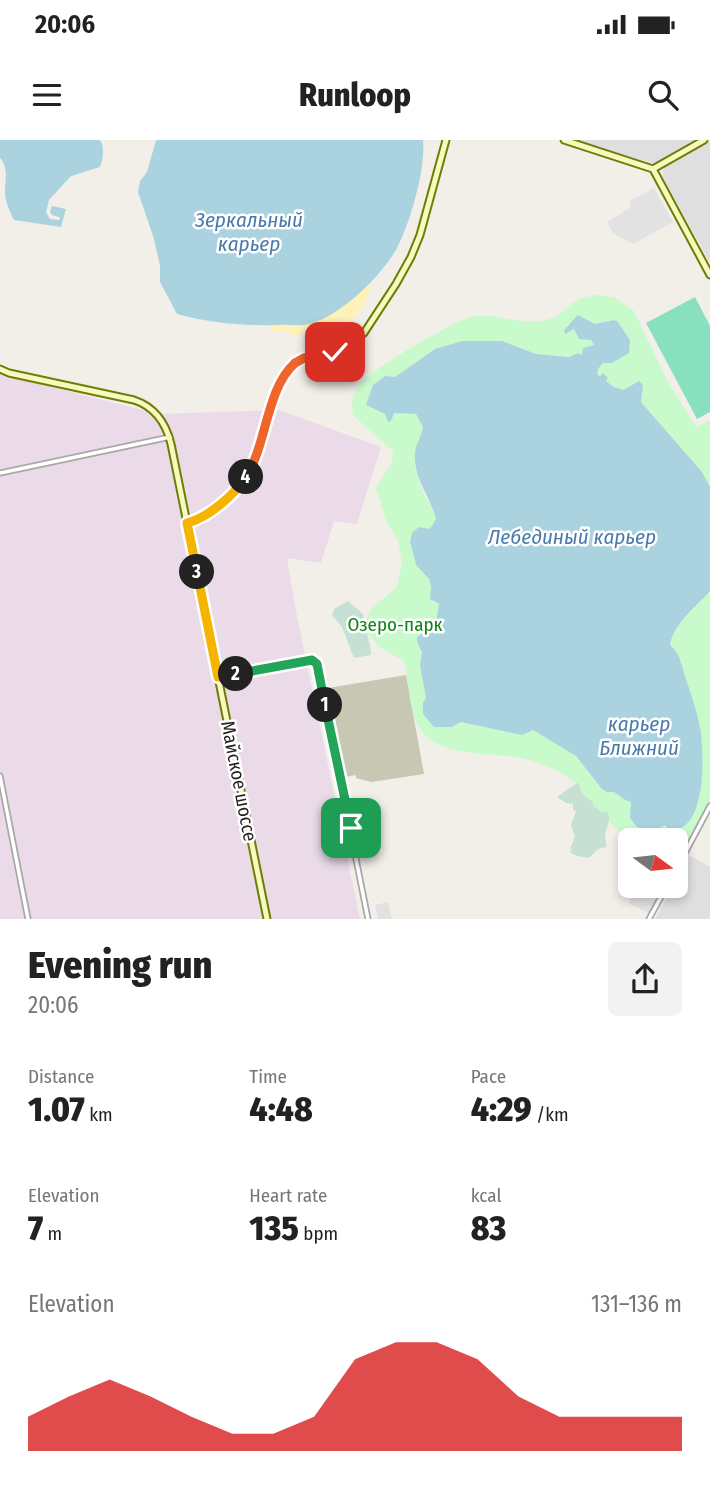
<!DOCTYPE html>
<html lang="en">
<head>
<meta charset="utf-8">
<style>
  :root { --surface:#fff; --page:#f2f2f2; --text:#222; --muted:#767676; --accent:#d40000 }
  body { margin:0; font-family:"Fira Sans Condensed",sans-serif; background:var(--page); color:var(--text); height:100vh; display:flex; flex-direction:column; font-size:26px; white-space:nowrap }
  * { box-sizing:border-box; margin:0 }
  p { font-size:23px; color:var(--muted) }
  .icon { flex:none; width:38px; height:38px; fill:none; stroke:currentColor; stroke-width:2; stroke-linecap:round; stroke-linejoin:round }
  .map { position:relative; height:779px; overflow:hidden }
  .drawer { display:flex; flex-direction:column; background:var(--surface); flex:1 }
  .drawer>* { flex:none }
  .needle { width:46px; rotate:105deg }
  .fabs { position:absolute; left:618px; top:688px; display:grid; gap:14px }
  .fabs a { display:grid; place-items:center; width:70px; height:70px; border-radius:10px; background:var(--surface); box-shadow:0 4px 10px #0003; font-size:35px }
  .pin { position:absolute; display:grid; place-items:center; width:60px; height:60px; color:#fff; margin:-30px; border-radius:14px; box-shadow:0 4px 10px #0006 }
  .km { position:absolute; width:35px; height:35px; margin:-18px; border-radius:50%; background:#222; color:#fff; font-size:19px; line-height:35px; text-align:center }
  .round { display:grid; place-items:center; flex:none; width:74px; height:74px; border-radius:10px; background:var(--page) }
  .summary { display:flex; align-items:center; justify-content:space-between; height:119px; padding:0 28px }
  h1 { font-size:38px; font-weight:800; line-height:52px }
  .figures { display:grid; grid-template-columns:repeat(3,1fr); gap:10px; height:119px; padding:7px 28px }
  .figures div { display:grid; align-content:center }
  .figures b { font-size:35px; font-weight:800 }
  .figures small { font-size:19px; font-weight:400 }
  .figures p { font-size:19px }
  .chart { height:196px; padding:14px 28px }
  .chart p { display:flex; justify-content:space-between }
  .chart svg { width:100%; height:126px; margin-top:7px; fill:var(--accent); opacity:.7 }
  .status { display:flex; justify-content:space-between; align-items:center; height:49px; padding:0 35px; background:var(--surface); direction:ltr }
  .status svg { height:19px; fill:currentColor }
  header { display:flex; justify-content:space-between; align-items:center; height:91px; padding:0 28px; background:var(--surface); font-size:32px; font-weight:800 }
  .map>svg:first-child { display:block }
  .residential { fill:#e0dfdf }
  .industrial { fill:#ebdbe8 }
  .construction { fill:#c7c7b4 }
  .wetland { fill:#c6e0d4 }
  .sand { fill:#fff1ba }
  .park { fill:#c8facc }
  .pitch { fill:#88e0be }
  .parking { fill:#e2e2e2 }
  .water { fill:#aad3df }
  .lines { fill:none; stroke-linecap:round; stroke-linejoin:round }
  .street-casing { stroke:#a9a9a9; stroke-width:7 }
  .secondary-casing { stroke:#707d05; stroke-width:9 }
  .street { stroke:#fff; stroke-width:3.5 }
  .secondary { stroke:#f7fabf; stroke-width:5 }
  .split-1-casing { stroke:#fff; stroke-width:14 }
  .split-2-casing { stroke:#fff; stroke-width:14 }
  .split-3-casing { stroke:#fff; stroke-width:14 }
  .split-4-casing { stroke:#fff; stroke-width:14 }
  .split-5-casing { stroke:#fff; stroke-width:14 }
  .split-6-casing { stroke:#fff; stroke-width:14 }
  .split-1 { stroke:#22a559; stroke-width:9 }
  .split-2 { stroke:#22a559; stroke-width:9 }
  .split-3 { stroke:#f5b400; stroke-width:9 }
  .split-4 { stroke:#f5b400; stroke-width:9 }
  .split-5 { stroke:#f0652b; stroke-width:9 }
  .split-6 { stroke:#f0652b; stroke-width:9 }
  .labels { text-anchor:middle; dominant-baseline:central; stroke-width:5; stroke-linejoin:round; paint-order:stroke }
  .park-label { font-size:19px; fill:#0c8416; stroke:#fff }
  .street-label { font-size:19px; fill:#222; stroke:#fff }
  .water-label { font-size:21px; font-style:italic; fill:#4a7aab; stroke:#fff }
</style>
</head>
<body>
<div class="status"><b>20:06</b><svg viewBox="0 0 49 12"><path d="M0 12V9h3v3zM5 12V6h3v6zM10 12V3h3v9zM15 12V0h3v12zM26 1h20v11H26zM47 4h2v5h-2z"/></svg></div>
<header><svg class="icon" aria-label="menu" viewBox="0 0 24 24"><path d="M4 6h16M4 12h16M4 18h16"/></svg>Runloop<svg class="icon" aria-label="search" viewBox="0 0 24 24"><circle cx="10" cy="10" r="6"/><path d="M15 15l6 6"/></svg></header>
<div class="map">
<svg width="710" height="779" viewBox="0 0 710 779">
  <rect width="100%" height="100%" fill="#f2efe9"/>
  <path class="residential" d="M575,0H697L655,24Z
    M710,1V123L663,37V30L667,24Z
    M689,715L710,727V779H655L673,746H676V741Z"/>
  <path class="industrial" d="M0,234L158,274L279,270L381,307L357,384L334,381L321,423L287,418L297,476L360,779H0Z"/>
  <path class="construction" d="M406,535L424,634L371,642L356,638V635L345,637L328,557V548Z"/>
  <path class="wetland" d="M348,461L363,474C364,489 371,502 371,515L354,518L342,487L332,475L334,469Z
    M578,642L583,654L593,662V665L601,672L608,671C611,680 608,682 606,691C604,696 606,702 607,707L598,709L589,718L577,716L569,712L572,710L570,708L575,697L571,685L576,671L573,670V664L566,663L557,657Z"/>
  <path class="sand" d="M365,146H371L366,162L349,185L346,180L340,182L339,189L334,192C319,192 308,180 297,197L284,191L272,192L269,186L340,169Z"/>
  <path class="park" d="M594,155L614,157L634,171L667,240L696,287L710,280V347L702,332L640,261L643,253L635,242L623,250L614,247L597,234C600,220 619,209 630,200L618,182L605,184L599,182L595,184C584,177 576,179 565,186C576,189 582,197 591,200L594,205L582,215L578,213L569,217L536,214L502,201H462L435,209L395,237L385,236L373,245L366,265L391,276L393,273L416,274L423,287C421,299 413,311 415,325C417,335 420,347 425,356C430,365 441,376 433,386C428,392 417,397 410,402L416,425L429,439L433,462L439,464C439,484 431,485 417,497V502L422,512L420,525L426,558L452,587C466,580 473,584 488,587C501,589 519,585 531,589C536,591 573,613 577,617C588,628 597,652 614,651L625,660L698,665L701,638L700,586L681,522L675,509L670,505C674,484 696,466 710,451V659L676,727V700H630V702L610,682L608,671L601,672L593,665V662L582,653L579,643H575C561,631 540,622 522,618C492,612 439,618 420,589C408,571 410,542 404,521L381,508L367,493L366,480L371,469L397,447L402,422L398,401L385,378L376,348L392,322L393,311L354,276C350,265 352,255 359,245C369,231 450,183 468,178C497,170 520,189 553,178C561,176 566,167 574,162C579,158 587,157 594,155Z"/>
  <path class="pitch" d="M695,157L710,186V272L697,279L646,183Z"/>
  <path class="parking" d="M654,48L673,82L633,104L613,93L607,82L630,68V61Z
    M638,746H665L650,774L629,763Z
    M388,762L392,779H378L375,765Z"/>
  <path class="water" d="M0,0H100C105,7 103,19 100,27L71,36L49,60L46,72L50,79L60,80L59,77L52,75L50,72L52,66L66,69L61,87L14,80C10,71 5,63 5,51C5,40 9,28 0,18Z
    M156,0H423C426,29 410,83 397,108C381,137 337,180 304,185C295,186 286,184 277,185C243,186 210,183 177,174L160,142V126L154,99L138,52L140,41L147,32Z
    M578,175L595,184L614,180L618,182L630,200L629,213L612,223H603L598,229L597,234L600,236L603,233L608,238L606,241L614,247L623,250L639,241L643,245L641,262L702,332L710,347V451C696,467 674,483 670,505C680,512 682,527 686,539C691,554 697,571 700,587C704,611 708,694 669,690L665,685L652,692L637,687L630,678L631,662L625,660L614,652H607L602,649L576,616L533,590L522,595L461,582L452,587H434L423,574V563L426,558L420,525L422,512L417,502V497L436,483L439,464L430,459L431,447L429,439L416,425L410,402L412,393L419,387L430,389L436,379C431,357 413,339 415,313C416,303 422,296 423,287L416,274L394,273L391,281L388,282L385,274L366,265L373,245L385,236L395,237L435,209L462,201H502L536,214L569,217L578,213L582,215L583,208L594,205L591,200L579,199L574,189L565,194L564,190Z"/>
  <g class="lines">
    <defs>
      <path id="street" d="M0,333L170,297
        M218,537L303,521L312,520L317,524L368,779
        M0,636L28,779
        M676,730L710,666
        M649,779L667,746"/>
      <path id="secondary" d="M564,0L653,29L710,135
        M653,29L704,0
        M0,229L9,233L134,260C155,267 166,283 171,304L267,779
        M187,383L200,380L242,343L255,322L279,245L289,229L304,218L347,208L364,193L396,144L411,117L420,95L446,0"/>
    </defs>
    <use href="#street" class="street-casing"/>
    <use href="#secondary" class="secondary-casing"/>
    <use href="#street" class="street"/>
    <use href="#secondary" class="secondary"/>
  </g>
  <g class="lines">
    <defs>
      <path id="split-1" d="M325,565L351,688"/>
      <path id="split-2" d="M236,534L312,520L317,524L325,565"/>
      <path id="split-3" d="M197,432L218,537L236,534"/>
      <path id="split-4" d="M197,432L187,383C209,377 233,356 246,337"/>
      <path id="split-5" d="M246,337C267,304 266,249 295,223"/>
      <path id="split-6" d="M295,223L304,218L335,212"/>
    </defs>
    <use href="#split-1" class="split-1-casing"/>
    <use href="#split-2" class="split-2-casing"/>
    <use href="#split-3" class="split-3-casing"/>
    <use href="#split-4" class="split-4-casing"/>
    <use href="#split-5" class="split-5-casing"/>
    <use href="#split-6" class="split-6-casing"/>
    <use href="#split-1" class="split-1"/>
    <use href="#split-2" class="split-2"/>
    <use href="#split-3" class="split-3"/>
    <use href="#split-4" class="split-4"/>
    <use href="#split-5" class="split-5"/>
    <use href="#split-6" class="split-6"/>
  </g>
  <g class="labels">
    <g class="park-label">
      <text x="395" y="484">Озеро-парк</text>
    </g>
    <g class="street-label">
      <text transform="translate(239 641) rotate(79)">Майское шоссе</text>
    </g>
    <g class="water-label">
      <text x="249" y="80">Зеркальный<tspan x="249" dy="24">карьер</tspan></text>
      <text x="572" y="397">Лебединый карьер</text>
      <text x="639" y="584">карьер<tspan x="639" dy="24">Ближний</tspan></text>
    </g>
  </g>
</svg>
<div class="fabs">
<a><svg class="needle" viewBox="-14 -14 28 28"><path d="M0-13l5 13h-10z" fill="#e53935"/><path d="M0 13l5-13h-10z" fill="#767676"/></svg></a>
</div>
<div class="pin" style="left:351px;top:688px;background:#1e9e55"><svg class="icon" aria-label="arrive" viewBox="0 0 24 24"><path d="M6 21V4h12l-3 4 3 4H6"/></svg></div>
<div class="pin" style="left:335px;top:212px;background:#d93025"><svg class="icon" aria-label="check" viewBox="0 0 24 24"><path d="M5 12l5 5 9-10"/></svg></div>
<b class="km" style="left:325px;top:565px">1</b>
<b class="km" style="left:236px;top:534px">2</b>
<b class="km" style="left:197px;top:432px">3</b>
<b class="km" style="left:246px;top:337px">4</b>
</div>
<section class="drawer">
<div class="summary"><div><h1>Evening run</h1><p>20:06</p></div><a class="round"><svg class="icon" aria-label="share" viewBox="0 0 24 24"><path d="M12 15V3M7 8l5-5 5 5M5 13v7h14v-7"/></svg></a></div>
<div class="figures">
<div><p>Distance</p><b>1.07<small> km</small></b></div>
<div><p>Time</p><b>4:48</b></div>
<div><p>Pace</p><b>4:29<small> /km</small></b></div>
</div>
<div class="figures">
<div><p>Elevation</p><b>7<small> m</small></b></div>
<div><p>Heart rate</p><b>135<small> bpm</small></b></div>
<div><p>kcal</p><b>83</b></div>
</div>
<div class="chart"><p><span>Elevation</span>131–136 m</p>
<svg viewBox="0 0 160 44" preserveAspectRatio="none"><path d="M0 44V32L10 25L20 19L30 25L40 32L50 38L60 38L70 32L80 12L90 6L100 6L110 12L120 25L130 32L140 32L150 32L160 32V44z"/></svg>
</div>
</section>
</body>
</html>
